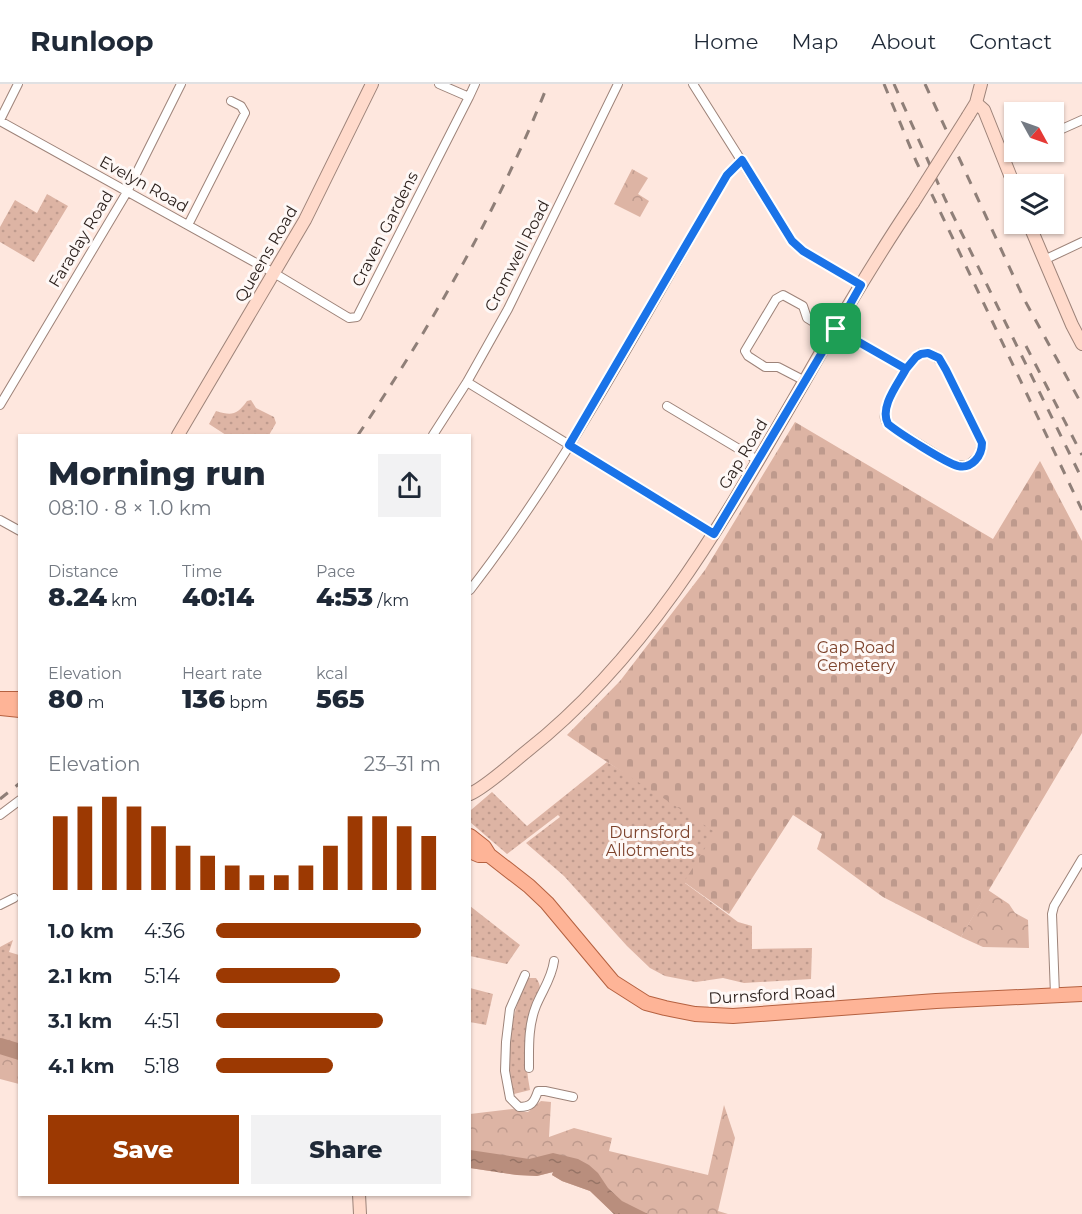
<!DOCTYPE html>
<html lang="en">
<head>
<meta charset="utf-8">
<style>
  :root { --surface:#fff; --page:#f2f2f3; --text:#1f2937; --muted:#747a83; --line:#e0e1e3; --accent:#9c3902 }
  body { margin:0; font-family:Montserrat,sans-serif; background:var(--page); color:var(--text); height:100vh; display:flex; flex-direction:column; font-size:22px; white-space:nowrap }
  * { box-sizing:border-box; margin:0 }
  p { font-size:20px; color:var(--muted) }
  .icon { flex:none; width:33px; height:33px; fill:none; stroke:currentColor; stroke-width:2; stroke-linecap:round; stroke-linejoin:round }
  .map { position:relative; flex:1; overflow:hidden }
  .details { position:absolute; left:18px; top:350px; width:453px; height:762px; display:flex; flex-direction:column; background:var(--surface); border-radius:0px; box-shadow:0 2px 4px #0004 }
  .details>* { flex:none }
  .needle { width:39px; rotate:130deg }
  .tools { position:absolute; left:1004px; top:18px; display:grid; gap:12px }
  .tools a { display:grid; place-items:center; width:60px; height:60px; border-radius:0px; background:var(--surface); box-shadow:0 2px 4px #0004; font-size:30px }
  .pin { position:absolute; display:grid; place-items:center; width:51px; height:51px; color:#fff; margin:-26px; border-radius:12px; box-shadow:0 3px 9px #0006 }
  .round { display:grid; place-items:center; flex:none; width:63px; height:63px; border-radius:0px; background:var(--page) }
  .summary { display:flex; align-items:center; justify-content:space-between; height:102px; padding:0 30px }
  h1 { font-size:33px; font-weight:800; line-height:45px }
  .stats { display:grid; grid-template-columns:repeat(3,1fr); gap:9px; height:102px; padding:6px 30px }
  .stats div { display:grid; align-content:center }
  .stats b { font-size:26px; font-weight:800 }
  .stats small { font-size:16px; font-weight:400 }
  .stats p { font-size:16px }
  .chart { height:168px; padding:12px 30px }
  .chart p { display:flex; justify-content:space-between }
  .chart svg { width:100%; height:108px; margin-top:6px; stroke:var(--accent); stroke-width:6 }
  .action { display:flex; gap:12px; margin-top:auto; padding:12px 30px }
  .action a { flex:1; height:69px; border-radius:0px; background:var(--accent); color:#fff; font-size:24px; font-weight:800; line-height:69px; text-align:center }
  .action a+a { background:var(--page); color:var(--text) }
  ul { padding:0 30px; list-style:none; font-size:20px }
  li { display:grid; grid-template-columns:96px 72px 1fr; align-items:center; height:45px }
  li i { height:15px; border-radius:8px; background:var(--accent) }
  header { display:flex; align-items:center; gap:36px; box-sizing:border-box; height:84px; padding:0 30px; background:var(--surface); border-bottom:2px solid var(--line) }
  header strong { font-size:28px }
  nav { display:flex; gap:33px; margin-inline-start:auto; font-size:21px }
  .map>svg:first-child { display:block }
  .grass { fill:url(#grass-dots) }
  .forest { fill:url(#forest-crowns) }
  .cemetery { fill:url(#cemetery-stones) }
  .water { fill:url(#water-ripples) }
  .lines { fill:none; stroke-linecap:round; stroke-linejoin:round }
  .river { stroke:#b98e7d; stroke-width:16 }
  .street-casing { stroke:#9d8379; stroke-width:10 }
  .secondary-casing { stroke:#9d8379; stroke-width:14 }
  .primary-casing { stroke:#b56140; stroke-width:16 }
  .street { stroke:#fff; stroke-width:8 }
  .secondary { stroke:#ffdacb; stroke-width:12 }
  .primary { stroke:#feb497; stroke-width:14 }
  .rail { stroke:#8f7f78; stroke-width:3; stroke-dasharray:10 10; stroke-linecap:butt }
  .secondary-bridge-casing { stroke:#9d8379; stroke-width:14; stroke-linecap:butt }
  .secondary-bridge { stroke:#ffdacb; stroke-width:12 }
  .route-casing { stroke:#fff; stroke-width:12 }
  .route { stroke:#1a73e8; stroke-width:8 }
  .labels { text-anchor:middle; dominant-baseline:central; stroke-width:6; stroke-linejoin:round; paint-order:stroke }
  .street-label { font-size:16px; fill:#2e231f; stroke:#fef8f6 }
  .park-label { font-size:16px; fill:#7e442d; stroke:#fef8f6 }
</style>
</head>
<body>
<header>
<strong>Runloop</strong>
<nav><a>Home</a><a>Map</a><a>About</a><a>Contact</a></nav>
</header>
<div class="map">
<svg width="1082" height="1130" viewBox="0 0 1082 1130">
  <defs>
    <pattern id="grass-dots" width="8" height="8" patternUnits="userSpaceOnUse" patternTransform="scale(1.5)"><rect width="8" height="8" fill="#ddb4a4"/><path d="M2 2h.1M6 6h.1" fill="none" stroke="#be9a8d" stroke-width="1.8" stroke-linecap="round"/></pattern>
    <pattern id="forest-crowns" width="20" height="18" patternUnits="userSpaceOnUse" patternTransform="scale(1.5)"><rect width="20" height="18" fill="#ddb4a4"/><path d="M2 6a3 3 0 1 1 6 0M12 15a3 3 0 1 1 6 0" fill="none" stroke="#be9a8d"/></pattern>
    <pattern id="cemetery-stones" width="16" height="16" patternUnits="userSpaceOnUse" patternTransform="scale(1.5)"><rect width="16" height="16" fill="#ddb4a4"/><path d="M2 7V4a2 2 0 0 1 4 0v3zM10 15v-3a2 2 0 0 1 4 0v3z" fill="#be9a8d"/></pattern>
    <pattern id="water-ripples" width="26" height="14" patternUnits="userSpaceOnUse" patternTransform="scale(1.5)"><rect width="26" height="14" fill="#b98e7d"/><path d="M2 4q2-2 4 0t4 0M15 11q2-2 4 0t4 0" fill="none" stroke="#977466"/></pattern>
  </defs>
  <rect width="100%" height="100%" fill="#fee7de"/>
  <path class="grass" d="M47,110L68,122L34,178L0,158V143L15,116L37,129Z
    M251,316L256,324L274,333L276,339L269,351H226L209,340L216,327C232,332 237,331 247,317Z
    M607,678L646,701L716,748L685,799L738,838L752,842V865L812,864L811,895L744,899L723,894L696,898L665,892L650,884L627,862L564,792L526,759L560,733L558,731L507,770L470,738L471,726L492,708L527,742Z
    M470,822L520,861L507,880L470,872Z
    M13,856L9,868L19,871V964L0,957V863Z
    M529,894H536C546,907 534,916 531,929C524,956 525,979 530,1006L514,1010C506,977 508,947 519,915C522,908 523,900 529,894Z
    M470,904L493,910L486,941L470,938Z"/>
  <path class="forest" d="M632,85L648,94L638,110L649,117L640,133L614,120Z
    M988,806L1009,820L1015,829L1028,836L1029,864L983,863L961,853Z
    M0,957L19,964V1000L0,995Z
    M541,1017L551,1018L549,1053L574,1044L612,1054L609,1067L708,1091L724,1021L735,1054L718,1127L728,1130H614L590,1107L562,1097L552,1091L553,1088L537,1092L517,1091L470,1084V1030L513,1025L521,1028H528Z"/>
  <path class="cemetery" d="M795,338L993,455L1040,377L1082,457V649L961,853L883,813L817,765L822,750L793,731L729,830L684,798L715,748C666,715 616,685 567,651L620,597L705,486Z"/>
  <path class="water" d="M470,1066L529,1075L553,1069L578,1075L589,1081L598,1089L608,1104L622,1117L648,1130H614L590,1107L562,1097L552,1091L553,1088L537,1092L517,1091L470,1084Z"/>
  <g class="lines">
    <path class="river" d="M0,962L20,968"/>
    <defs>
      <path id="street" d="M693,0L792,157L803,167L861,201
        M469,13L475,0
        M0,36L18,0
        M0,37L274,189L349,234L357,233L469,13L439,0
        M1053,49L1082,36
        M1003,73L1014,68
        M188,141L245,29L241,22L231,17
        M1044,176L1082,158
        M836,245L906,285
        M921,269L934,271L943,280L982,359L979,372L968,381H957L950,379L895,345C891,343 886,340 885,335C882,321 909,277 921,269Z
        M805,297L778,283H765L748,272L745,267L776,215L783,211L803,222L807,234L833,250
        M467,298L714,450
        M0,321L127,108L181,0
        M667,322L759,377
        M433,351L467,298L508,225L618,0
        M0,436L20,447
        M470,506C569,378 645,232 727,91L742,76
        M0,731L20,716
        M0,821L14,814
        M525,891L510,925L506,958L505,987L510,1014L519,1023C531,1023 534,1019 538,1007H545L573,1013
        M1055,911L1052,830L1054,822L1082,775
        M529,984C529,963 528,942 536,922C542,907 552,894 554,877"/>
      <path id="secondary" d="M976,19L984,26L1014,101
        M968,32L976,19L981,0
        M1029,140L1072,241L1082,260
        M178,351L305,136L372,0
        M470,710C486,703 512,679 527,667C651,569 726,432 804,298C838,238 874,177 913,119
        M359,1110L360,1130"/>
      <path id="primary" d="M0,615H20
        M0,624L20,626
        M470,752L484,763L489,771L529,802L547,819L613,898L646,919L665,924L695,930L733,932L936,917L1082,910
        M470,767L479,771H489"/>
    </defs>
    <use href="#street" class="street-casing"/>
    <use href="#secondary" class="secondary-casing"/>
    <use href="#primary" class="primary-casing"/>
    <use href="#street" class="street"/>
    <use href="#secondary" class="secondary"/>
    <use href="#primary" class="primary"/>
    <path class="rail" d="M884,0L916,77L1082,426
      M894,0L945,115L1082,395
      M925,0L1024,215L1082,321
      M1026,262L1082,371
      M358,351C431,243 500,122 548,0
      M0,715L20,699"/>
    <defs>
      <path id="secondary-bridge" d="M913,119L968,32"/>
    </defs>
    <use href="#secondary-bridge" class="secondary-bridge-casing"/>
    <use href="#secondary-bridge" class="secondary-bridge"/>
  </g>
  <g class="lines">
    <defs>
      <path id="route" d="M836,245L714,450L569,361L727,91L742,76L792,157L803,167L861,201L836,245L906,285C898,300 879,323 888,340C899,349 946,379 958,382C972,385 982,372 982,359L946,286L939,274L928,269L921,270L916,273L906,285L836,245"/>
    </defs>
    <use href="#route" class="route-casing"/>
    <use href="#route" class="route"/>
  </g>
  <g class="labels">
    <g class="street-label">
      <text transform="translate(144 100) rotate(29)">Evelyn Road</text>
      <text transform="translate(385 145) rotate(-63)">Craven Gardens</text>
      <text transform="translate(81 155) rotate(-59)">Faraday Road</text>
      <text transform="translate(266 170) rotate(-60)">Queens Road</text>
      <text transform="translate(517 172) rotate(-63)">Cromwell Road</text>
      <text transform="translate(743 370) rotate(-59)">Gap Road</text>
      <text transform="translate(772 911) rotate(-3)">Durnsford Road</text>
    </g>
    <g class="park-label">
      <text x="856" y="563">Gap Road<tspan x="856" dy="18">Cemetery</tspan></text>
      <text x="650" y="748">Durnsford<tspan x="650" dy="18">Allotments</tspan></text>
    </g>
  </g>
</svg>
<div class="tools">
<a><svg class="needle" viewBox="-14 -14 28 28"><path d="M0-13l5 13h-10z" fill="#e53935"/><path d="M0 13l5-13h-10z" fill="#747a83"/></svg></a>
<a><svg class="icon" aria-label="layers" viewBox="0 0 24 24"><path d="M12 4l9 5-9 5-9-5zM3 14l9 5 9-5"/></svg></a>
</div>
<div class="pin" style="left:836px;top:245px;background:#1e9e55"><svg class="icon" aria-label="arrive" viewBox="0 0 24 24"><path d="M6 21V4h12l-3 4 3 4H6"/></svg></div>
<section class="details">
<div class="summary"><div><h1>Morning run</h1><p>08:10 · 8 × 1.0 km</p></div><a class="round"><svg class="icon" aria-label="share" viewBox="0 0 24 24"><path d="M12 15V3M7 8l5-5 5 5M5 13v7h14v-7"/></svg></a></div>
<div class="stats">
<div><p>Distance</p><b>8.24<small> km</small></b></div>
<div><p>Time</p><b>40:14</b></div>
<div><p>Pace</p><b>4:53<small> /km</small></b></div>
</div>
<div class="stats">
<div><p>Elevation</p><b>80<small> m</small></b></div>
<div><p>Heart rate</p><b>136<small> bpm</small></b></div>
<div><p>kcal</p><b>565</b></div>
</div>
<div class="chart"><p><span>Elevation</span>23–31 m</p>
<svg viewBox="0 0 160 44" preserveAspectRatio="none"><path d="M5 44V14M15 44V10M25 44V6M35 44V10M45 44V18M55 44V26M65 44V30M75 44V34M85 44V38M95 44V38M105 44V34M115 44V26M125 44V14M135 44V14M145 44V18M155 44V22"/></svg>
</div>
<ul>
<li><b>1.0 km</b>4:36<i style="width:91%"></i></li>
<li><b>2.1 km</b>5:14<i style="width:55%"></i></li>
<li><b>3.1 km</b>4:51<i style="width:74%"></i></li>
<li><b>4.1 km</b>5:18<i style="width:52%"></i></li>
</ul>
<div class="action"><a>Save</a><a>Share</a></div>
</section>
</div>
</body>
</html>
